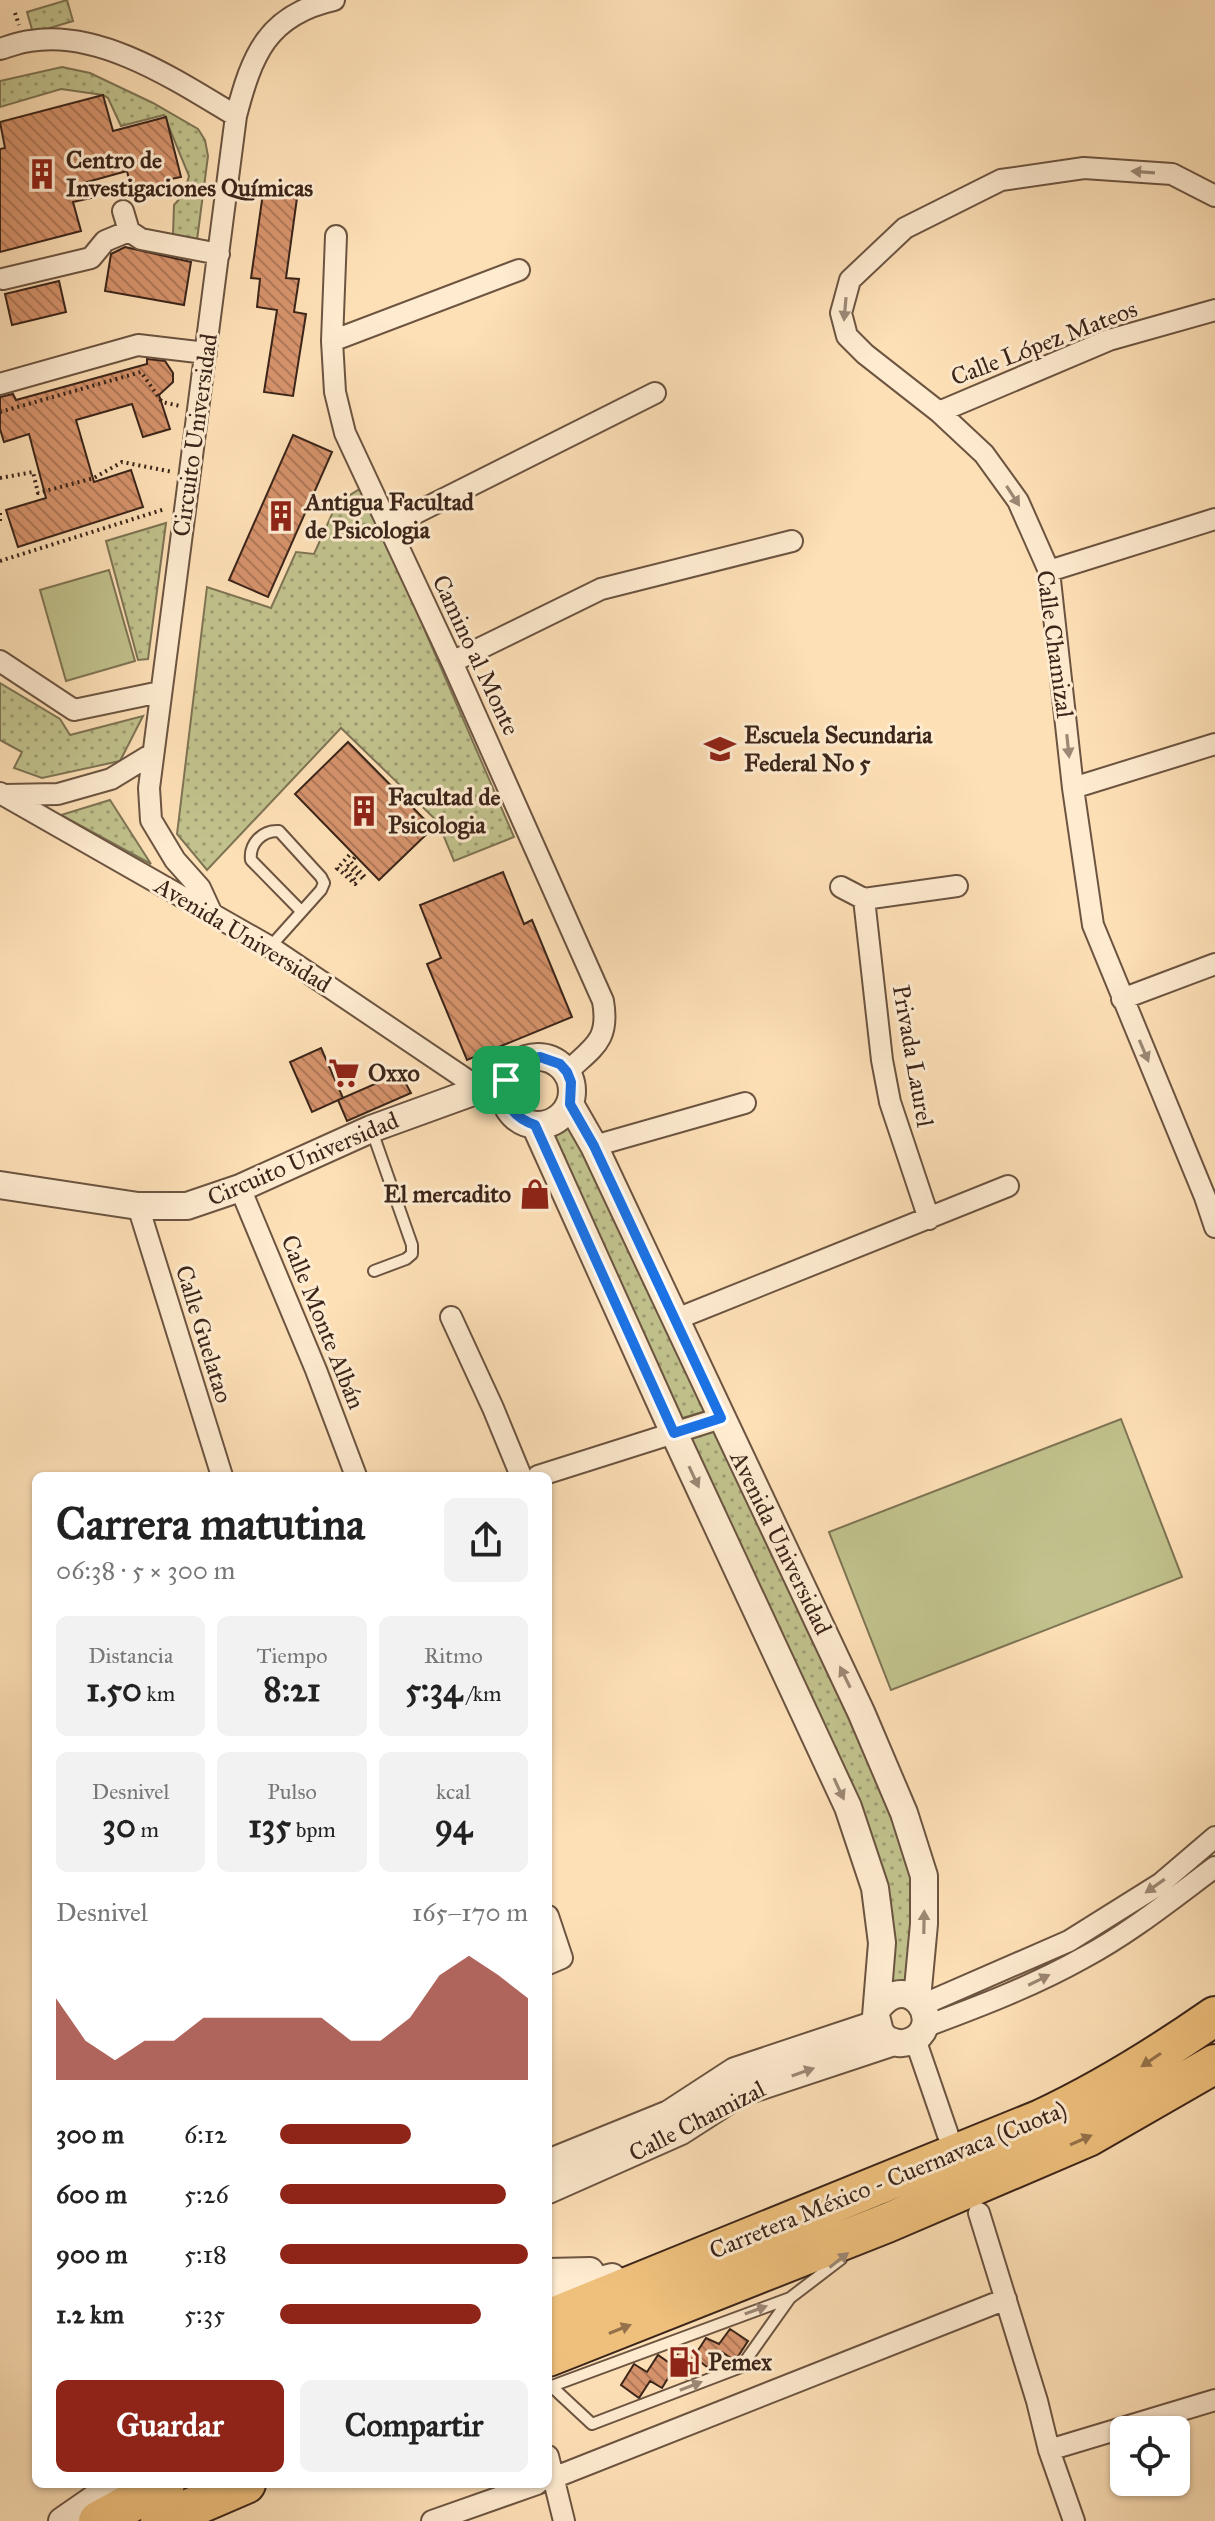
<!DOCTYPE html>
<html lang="es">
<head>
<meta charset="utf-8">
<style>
  :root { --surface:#fff; --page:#f2f2f2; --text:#222; --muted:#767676; --accent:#8f2418 }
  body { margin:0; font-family:"IM FELL Great Primer",serif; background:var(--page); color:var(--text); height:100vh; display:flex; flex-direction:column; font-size:30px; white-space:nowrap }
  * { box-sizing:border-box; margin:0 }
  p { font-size:26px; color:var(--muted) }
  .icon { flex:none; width:44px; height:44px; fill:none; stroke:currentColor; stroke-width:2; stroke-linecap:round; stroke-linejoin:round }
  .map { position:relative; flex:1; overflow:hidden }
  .side { position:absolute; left:32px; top:1472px; width:520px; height:1016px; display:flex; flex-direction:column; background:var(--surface); border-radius:12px; box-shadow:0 2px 6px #0004 }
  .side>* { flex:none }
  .controls { position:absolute; left:1110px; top:2416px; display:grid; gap:16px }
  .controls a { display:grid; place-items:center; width:80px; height:80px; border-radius:12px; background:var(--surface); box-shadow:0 2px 6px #0004; font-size:40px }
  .pin { position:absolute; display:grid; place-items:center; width:68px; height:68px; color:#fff; margin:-34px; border-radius:16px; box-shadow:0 4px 12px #0006 }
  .round { display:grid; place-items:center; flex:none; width:84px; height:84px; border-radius:12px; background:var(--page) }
  .head { display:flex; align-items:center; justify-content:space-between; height:136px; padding:0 24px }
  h1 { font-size:44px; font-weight:700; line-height:60px }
  .figures { display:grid; grid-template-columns:repeat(3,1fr); gap:12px; height:136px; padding:8px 24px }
  .figures div { display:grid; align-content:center; border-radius:12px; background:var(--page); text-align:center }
  .figures b { font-size:34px; font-weight:700 }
  .figures small { font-size:22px; font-weight:400 }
  .figures p { font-size:22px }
  .chart { height:224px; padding:16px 24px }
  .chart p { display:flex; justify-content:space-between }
  .chart svg { width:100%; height:144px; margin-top:8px; fill:var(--accent); opacity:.7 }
  .action { display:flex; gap:16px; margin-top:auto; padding:16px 24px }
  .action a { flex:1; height:92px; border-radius:12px; background:var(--accent); color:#fff; font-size:32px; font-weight:700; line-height:92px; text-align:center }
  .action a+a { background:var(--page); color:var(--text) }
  ul { padding:0 24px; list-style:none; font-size:26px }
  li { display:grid; grid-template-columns:128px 96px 1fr; align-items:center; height:60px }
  li i { height:20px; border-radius:10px; background:var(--accent) }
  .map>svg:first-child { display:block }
  .grass { fill:url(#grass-dots); stroke:#7e7454; stroke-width:2 }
  .garden { fill:#c1c28d; stroke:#7e7454; stroke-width:2 }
  .building { fill:url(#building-back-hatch); stroke:#3b251a; stroke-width:2 }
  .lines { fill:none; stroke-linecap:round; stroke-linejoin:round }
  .service-casing { stroke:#6c5441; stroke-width:14 }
  .minor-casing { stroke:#6c5441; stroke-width:24 }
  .tertiary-casing { stroke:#6c5441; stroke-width:30 }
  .motorway-casing { stroke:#3b251a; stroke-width:42 }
  .path { stroke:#3b251a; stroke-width:4; stroke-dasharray:2 4; stroke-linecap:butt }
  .service { stroke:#feebd0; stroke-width:10 }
  .minor { stroke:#feebd0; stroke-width:20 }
  .tertiary { stroke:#feebd0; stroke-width:26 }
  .motorway { stroke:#efc07c; stroke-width:38 }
  .oneway { fill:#9c8875 }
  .oneway2 { fill:#95724b }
  .route-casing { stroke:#fff; stroke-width:16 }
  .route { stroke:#1a73e8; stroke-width:10 }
  .labels { text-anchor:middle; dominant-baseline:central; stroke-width:6; stroke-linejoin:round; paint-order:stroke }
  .poi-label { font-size:24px; font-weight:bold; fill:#3b251a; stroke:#feebd0; text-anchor:start }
  .street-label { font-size:24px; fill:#3b251a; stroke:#feebd0 }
</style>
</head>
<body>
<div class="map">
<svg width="1215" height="2521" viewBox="0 0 1215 2521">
  <defs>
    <pattern id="grass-dots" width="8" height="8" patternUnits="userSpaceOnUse" patternTransform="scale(2)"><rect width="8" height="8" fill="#c1c28d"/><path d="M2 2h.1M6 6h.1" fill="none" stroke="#9e9d72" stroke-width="1.8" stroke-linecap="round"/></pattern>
    <pattern id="building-back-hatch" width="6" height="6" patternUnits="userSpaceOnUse" patternTransform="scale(2)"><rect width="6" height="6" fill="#d6936c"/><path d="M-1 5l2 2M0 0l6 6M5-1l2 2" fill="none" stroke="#af7858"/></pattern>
  </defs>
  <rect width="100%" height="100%" fill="#fee0b7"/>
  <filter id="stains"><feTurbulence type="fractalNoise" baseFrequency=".0025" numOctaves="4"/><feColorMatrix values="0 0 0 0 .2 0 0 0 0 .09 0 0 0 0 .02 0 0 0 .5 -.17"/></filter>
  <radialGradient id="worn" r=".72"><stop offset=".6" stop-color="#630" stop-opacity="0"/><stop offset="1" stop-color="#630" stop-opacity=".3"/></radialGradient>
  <path class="grass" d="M67,0L73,21L33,33L27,12Z
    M62,67L90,73L153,103L198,129L205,140L208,156L197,240L185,241L173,235L174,205L184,194L189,176L164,115L121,126L108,98L103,95L61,89L0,107V81Z
    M363,487L514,837L454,861L438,822L341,728L207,870L177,834L207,587L271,608L296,552L314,554L337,503Z
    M166,523L148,659L138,660L106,541Z
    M0,683L60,719L70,735L143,716L120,761L42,778L14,768L22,752L0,740Z
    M110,800L151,864L61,815Z
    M572,1122L706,1411L679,1419L546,1134Z
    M720,1428L888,1791L917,1882L911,1985L887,1983L885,1893L685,1437Z"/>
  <path class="garden" d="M109,570L135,661L66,681L40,590Z
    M1121,1419L1182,1577L891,1690L829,1532Z"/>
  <path class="building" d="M103,95L113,131L166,117L181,177L166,180L168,188L133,197L127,171L87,182L91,198L73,202L81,231L0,252V149L5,148L0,122Z
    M263,193L297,198L286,278L299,279L294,312L306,314L293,396L264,392L277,310L257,307L260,279L251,278Z
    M125,247L191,262L184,305L105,291L111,254Z
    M59,281L66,312L12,325L5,294Z
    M147,359L165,361L173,373V382L159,395L170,429L143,437L132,404L76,420L94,482L131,470L143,507L18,547L6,510L46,498L29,434L4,442L0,429V397L13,394L16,400L147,364Z
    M293,435L332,452L268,597L229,580Z
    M348,742L433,828L379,880L295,794Z
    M503,872L524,924L532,920L572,1017L467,1060L427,964L441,958L420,905Z
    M321,1048L343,1098L312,1112L290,1062Z
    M400,1073L411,1093L347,1121L338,1100Z
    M730,2329L748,2341L735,2361L722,2352L711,2370L698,2360L686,2379L673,2370L662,2388L650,2381L639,2398L621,2385L634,2364L647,2372L658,2355L671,2364L683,2346L695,2355L706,2338L719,2344Z"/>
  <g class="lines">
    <defs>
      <path id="service" d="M270,947L321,890L324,883L321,877L279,831C262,830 249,844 251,860L301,911
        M372,1131L412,1245V1254L406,1259L374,1271
        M550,2385L592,2424L741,2367L790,2298
        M552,2386L790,2298L841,2259"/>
      <path id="minor" d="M0,49C10,46 20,42 30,41C101,29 179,82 236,116
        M1215,196L1172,174L1084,168L1001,180L905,228L850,280L841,313L847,336L865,354L939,412L984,454L1018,501L1049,571L1073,788L1093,925L1205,1197L1215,1227
        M123,211L129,231L141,239L219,254
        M336,236L332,341L335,392L345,433L452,662L603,1001C610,1041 593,1047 567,1072
        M3,279L91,258L105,241L129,231
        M332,341L519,270
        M0,384L138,345L206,353
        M939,412L1109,340L1215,310
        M388,527L655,393
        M1049,571L1215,519
        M0,661L74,710L160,692
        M452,662L601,589L792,541
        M1073,788L1215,744
        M0,793L270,947L479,1088
        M5,795L58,794L111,779L152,754
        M841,887L864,899L957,886
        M864,899L882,1060L890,1102L929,1219
        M212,914L200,888L175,860L151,820L149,788L236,116C252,55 267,15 334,0
        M1122,999L1215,964
        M594,1146L745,1103
        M240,1188L316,1370L356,1476
        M138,1206L222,1476
        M451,1317L493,1408L521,1476
        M674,1320L1008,1186
        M538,1476L721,1418
        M548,1916L562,1958L548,1964
        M922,2005L1069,1941L1160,1884L1215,1837
        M924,2027C978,2007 1033,1986 1083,1958C1130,1933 1172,1899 1215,1867
        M915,2039L948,2135
        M979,2213L1037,2401L1049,2450L1074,2521
        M1049,2450L1215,2400
        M548,2456L564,2521
        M548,2480L1006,2299
        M432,2521L537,2484"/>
      <path id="tertiary" d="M504 1091a34 34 0 1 1 68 0a34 34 0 1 1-68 0Z
        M570,1104L594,1146L861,1712L904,1813L924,1876V1924L917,1999
        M535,1125L674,1433L848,1807L875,1888L882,1943L876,2016L880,2032L886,2039C895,2043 902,2045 911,2041C947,2024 909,1968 878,2008
        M0,1185L138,1206H187L240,1188L371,1129L506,1080
        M548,2163L669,2114L735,2071L876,2024
        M548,2190L681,2131L740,2093L894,2042
        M548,2272L590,2271
        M548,2294L612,2277
        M62,2521L101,2494L121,2484"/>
      <path id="motorway" d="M548,2319L1041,2119C1103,2090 1159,2055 1215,2016
        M548,2357L887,2223L1088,2137L1215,2064
        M98,2521L165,2484
        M160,2521L246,2484"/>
    </defs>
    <use href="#service" class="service-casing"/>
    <use href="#minor" class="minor-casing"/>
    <use href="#tertiary" class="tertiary-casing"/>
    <use href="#motorway" class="motorway-casing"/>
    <path class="path" d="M15,13L19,25
      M0,412L141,372L162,402L180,406
      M0,478L33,472L38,493L94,478L122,462L173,472
      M0,513V525
      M0,561L165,509
      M337,868L355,884L357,882L345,869L348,866L363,879L365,877L351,862L356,856
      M336,870L352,852"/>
    <use href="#service" class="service"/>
    <use href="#minor" class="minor"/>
    <use href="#tertiary" class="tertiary"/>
    <use href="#motorway" class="motorway"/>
  </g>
  <defs><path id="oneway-solid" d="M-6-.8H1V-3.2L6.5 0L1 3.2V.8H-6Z" transform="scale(2)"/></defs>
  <g class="oneway">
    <use href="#oneway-solid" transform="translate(1143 172) rotate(-176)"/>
    <use href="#oneway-solid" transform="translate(845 309) rotate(95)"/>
    <use href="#oneway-solid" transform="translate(1013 496) rotate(57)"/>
    <use href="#oneway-solid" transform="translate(1068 746) rotate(84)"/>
    <use href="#oneway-solid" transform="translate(1144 1051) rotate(67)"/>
    <use href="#oneway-solid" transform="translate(694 1477) rotate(65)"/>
    <use href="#oneway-solid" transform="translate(845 1677) rotate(-116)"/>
    <use href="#oneway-solid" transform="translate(839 1789) rotate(65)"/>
    <use href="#oneway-solid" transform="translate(1155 1886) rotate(145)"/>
    <use href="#oneway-solid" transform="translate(924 1922) rotate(-89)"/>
    <use href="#oneway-solid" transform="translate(1039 1980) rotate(-26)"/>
    <use href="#oneway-solid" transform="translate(803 2072) rotate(-19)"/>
    <use href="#oneway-solid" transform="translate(839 2260) rotate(-38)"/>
    <use href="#oneway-solid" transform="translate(756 2310) rotate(-20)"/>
    <use href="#oneway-solid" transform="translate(691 2386) rotate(-21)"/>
  </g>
  <g class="oneway2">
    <use href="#oneway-solid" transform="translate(1151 2060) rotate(146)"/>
    <use href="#oneway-solid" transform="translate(1081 2140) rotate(-24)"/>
    <use href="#oneway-solid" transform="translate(620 2329) rotate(-22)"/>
  </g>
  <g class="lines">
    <defs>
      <path id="route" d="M540,1057L560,1064L567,1072L571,1082L570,1104L594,1146L721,1418L674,1433L535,1125C493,1111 494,1063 540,1057Z"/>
    </defs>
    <use href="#route" class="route-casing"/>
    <use href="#route" class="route"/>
  </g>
  <defs>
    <symbol id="building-bare" viewBox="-9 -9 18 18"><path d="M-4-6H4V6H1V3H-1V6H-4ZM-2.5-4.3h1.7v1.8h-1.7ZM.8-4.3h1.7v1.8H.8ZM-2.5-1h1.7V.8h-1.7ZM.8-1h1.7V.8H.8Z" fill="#8f2418" stroke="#feebd0" stroke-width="2.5" paint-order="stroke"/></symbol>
    <symbol id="school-bare" viewBox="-9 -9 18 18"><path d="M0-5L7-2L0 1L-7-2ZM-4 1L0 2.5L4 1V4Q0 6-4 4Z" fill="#8f2418" stroke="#feebd0" stroke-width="2.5" paint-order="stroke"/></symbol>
    <symbol id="supermarket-bare" viewBox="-9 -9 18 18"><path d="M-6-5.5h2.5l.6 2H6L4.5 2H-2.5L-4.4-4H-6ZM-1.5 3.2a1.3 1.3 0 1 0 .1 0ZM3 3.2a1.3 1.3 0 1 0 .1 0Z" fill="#8f2418" stroke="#feebd0" stroke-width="2.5" paint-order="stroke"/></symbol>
    <symbol id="shop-bare" viewBox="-9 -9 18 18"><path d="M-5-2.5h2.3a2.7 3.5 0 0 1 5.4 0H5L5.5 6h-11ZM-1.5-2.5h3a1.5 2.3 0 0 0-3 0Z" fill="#8f2418" stroke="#feebd0" stroke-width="2.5" paint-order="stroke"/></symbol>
    <symbol id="fuel-bare" viewBox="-9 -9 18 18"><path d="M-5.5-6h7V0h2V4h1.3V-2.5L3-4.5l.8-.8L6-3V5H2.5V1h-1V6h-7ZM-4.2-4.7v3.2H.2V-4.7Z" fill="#8f2418" stroke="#feebd0" stroke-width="2.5" paint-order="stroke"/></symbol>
  </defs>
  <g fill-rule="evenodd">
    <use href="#building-bare" x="20" y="152" width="44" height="44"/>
    <use href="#building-bare" x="259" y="494" width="44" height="44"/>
    <use href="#school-bare" x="698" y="727" width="44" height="44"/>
    <use href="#building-bare" x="342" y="789" width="44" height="44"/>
    <use href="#supermarket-bare" x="322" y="1051" width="44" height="44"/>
    <use href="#shop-bare" x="513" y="1172" width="44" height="44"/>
    <use href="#fuel-bare" x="662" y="2340" width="44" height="44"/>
  </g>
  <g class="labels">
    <g class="poi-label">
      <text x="66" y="160">Centro de<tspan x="66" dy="28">Investigaciones Químicas</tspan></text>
      <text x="305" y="502">Antigua Facultad<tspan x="305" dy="28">de Psicologia</tspan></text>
      <text x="744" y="735">Escuela Secundaria<tspan x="744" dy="28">Federal No 5</tspan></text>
      <text x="388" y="797">Facultad de<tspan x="388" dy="28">Psicologia</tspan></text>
      <text x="368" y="1073">Oxxo</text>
      <text x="511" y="1194" text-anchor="end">El mercadito</text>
      <text x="708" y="2362">Pemex</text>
    </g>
    <g class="street-label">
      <text transform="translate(1044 343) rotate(-21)">Calle López Mateos</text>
      <text transform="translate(195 435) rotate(-82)">Circuito Universidad</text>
      <text transform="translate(1055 644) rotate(82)">Calle Chamizal</text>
      <text transform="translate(476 655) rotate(65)">Camino al Monte</text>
      <text transform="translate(243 935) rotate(31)">Avenida Universidad</text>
      <text transform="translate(913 1056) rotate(80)">Privada Laurel</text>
      <text transform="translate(303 1159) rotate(-23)">Circuito Universidad</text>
      <text transform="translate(323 1322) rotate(68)">Calle Monte Albán</text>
      <text transform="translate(204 1334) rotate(73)">Calle Guelatao</text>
      <text transform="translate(781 1543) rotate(64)">Avenida Universidad</text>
      <text transform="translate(697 2121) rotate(-27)">Calle Chamizal</text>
      <text transform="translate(888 2180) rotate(-22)">Carretera México - Cuernavaca (Cuota)</text>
    </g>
  </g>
  <rect width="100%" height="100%" filter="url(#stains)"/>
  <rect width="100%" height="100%" fill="url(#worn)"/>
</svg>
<div class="controls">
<a><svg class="icon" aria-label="locate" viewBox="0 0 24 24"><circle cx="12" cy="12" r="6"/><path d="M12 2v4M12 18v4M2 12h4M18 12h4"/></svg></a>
</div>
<div class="pin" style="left:506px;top:1080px;background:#1e9e55"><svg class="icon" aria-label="arrive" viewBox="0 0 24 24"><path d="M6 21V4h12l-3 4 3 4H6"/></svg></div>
<section class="side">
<div class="head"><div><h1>Carrera matutina</h1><p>06:38 · 5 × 300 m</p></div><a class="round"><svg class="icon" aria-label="share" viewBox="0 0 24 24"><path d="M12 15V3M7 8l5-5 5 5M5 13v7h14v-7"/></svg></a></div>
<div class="figures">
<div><p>Distancia</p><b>1.50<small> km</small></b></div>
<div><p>Tiempo</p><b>8:21</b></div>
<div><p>Ritmo</p><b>5:34<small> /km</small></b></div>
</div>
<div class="figures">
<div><p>Desnivel</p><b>30<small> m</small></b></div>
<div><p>Pulso</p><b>135<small> bpm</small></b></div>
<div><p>kcal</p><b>94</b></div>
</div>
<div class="chart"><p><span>Desnivel</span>165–170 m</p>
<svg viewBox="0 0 160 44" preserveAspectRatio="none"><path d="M0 44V19L10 32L20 38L30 32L40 32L50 25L60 25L70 25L80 25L90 25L100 32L110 32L120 25L130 12L140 6L150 12L160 19V44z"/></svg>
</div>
<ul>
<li><b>300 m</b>6:12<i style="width:53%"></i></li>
<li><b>600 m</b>5:26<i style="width:91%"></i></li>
<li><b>900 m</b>5:18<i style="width:100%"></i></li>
<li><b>1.2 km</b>5:35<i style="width:81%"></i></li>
</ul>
<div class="action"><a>Guardar</a><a>Compartir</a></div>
</section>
</div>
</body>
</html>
